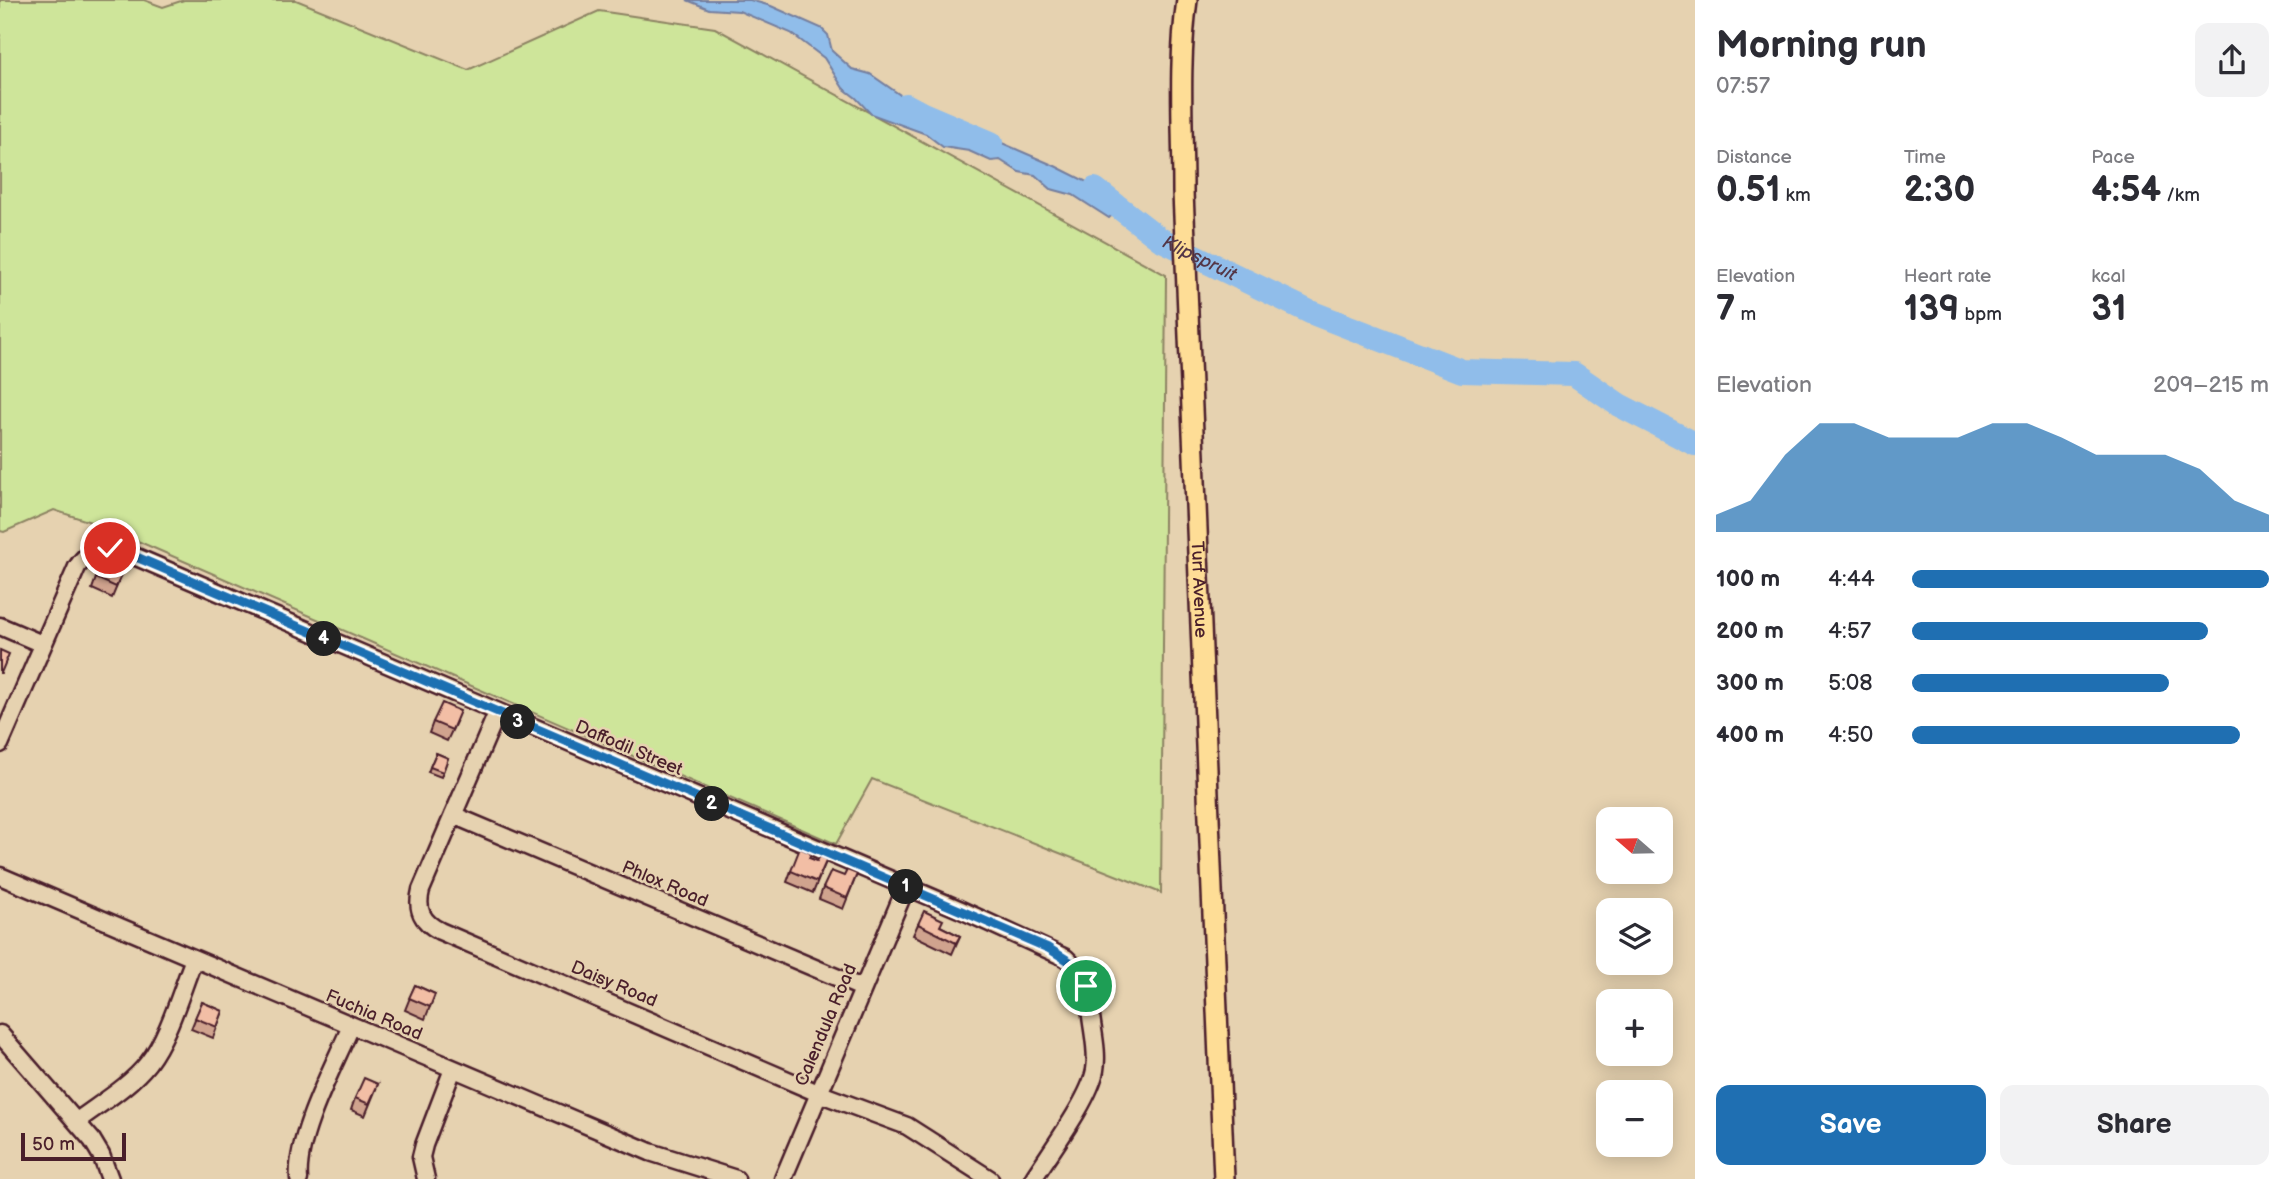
<!DOCTYPE html>
<html lang="en">
<head>
<meta charset="utf-8">
<style>
  :root { --surface:#fff; --page:#f2f2f3; --text:#2b2b33; --muted:#7c7c81; --accent:#1f6fb2 }
  body { margin:0; font-family:"Balsamiq Sans",sans-serif; background:var(--page); color:var(--text); height:100vh; display:flex; flex-direction:column; font-size:26px; white-space:nowrap }
  * { box-sizing:border-box; margin:0 }
  p { font-size:23px; color:var(--muted) }
  .icon { flex:none; width:38px; height:38px; fill:none; stroke:currentColor; stroke-width:2; stroke-linecap:round; stroke-linejoin:round }
  .map { position:relative; flex:1; overflow:hidden }
  .panel { display:flex; flex-direction:column; background:var(--surface); width:595px }
  .panel>* { flex:none }
  .needle { width:46px; rotate:290deg }
  .buttons { position:absolute; left:1596px; top:807px; display:grid; gap:14px }
  .buttons a { display:grid; place-items:center; width:77px; height:77px; border-radius:14px; background:var(--surface); box-shadow:0 4px 18px #0003; font-size:35px }
  .scale { position:absolute; left:21px; bottom:18px; width:105px; box-sizing:border-box; padding-left:7px; border:4px solid #4a1f2b; border-top:0; font-size:19px; line-height:24px; white-space:nowrap; color:#4a1f2b; -webkit-text-stroke:5px #e6d2b0; paint-order:stroke }
  .pin { position:absolute; display:grid; place-items:center; width:60px; height:60px; color:#fff; margin:-30px; border:4px solid #fff; border-radius:50%; box-shadow:0 2px 7px #0007 }
  .km { position:absolute; width:35px; height:35px; margin:-18px; border-radius:50%; background:#222; color:#fff; font-size:19px; line-height:35px; text-align:center }
  .round { display:grid; place-items:center; flex:none; width:74px; height:74px; border-radius:14px; background:var(--page) }
  .summary { display:flex; align-items:center; justify-content:space-between; height:119px; padding:0 21px }
  h1 { font-size:38px; font-weight:700; line-height:52px }
  .metrics { display:grid; grid-template-columns:repeat(3,1fr); gap:10px; height:119px; padding:7px 21px }
  .metrics div { display:grid; align-content:center }
  .metrics b { font-size:35px; font-weight:700 }
  .metrics small { font-size:19px; font-weight:400 }
  .metrics p { font-size:19px }
  .chart { height:196px; padding:14px 21px }
  .chart p { display:flex; justify-content:space-between }
  .chart svg { width:100%; height:126px; margin-top:7px; fill:var(--accent); opacity:.7 }
  .action { display:flex; gap:14px; margin-top:auto; padding:14px 21px }
  .action a { flex:1; height:80px; border-radius:14px; background:var(--accent); color:#fff; font-size:28px; font-weight:700; line-height:80px; text-align:center }
  .action a+a { background:var(--page); color:var(--text) }
  ul { padding:0 21px; list-style:none; font-size:23px }
  li { display:grid; grid-template-columns:112px 84px 1fr; align-items:center; height:52px }
  li i { height:18px; border-radius:9px; background:var(--accent) }
  main { display:flex; flex:1; min-height:0 }
  .map>svg:first-child { display:block }
  .green { fill:#cee59a; stroke:#8c8262; stroke-width:2 }
  .water { fill:#90bdea; stroke:#747e9e; stroke-width:2 }
  .lines { fill:none; stroke-linecap:round; stroke-linejoin:round }
  .river { stroke:#90bdea; stroke-width:24 }
  .minor-casing { stroke:#4a1f2b; stroke-width:21 }
  .major-casing { stroke:#4a1f2b; stroke-width:24 }
  .minor { stroke:#e6d2b0; stroke-width:16 }
  .major { stroke:#fedd96; stroke-width:19 }
  .wall { fill:#d0a38e; stroke:#4a1f2b; stroke-width:2 }
  .building { fill:#f2bea5; stroke:#4a1f2b; stroke-width:2 }
  .route-casing { stroke:#fff; stroke-width:14 }
  .route { stroke:#1f6fb2; stroke-width:9 }
  .labels { text-anchor:middle; dominant-baseline:central; stroke-width:5; stroke-linejoin:round; paint-order:stroke }
  .street-label { font-size:18px; fill:#4a1f2b; stroke:#e6d2b0 }
  .water-label { font-size:19px; font-style:italic; fill:#543748; stroke:#e6d2b0 }
</style>
</head>
<body>
<main>
<div class="map">
<svg width="1695" height="1179" viewBox="0 0 1695 1179">
  <rect width="100%" height="100%" fill="#e6d2b0"/>
  <filter id="ink" filterUnits="userSpaceOnUse"><feTurbulence type="fractalNoise" baseFrequency=".0143" numOctaves="2"/><feDisplacementMap in="SourceGraphic" scale="14" xChannelSelector="R" yChannelSelector="G"/><feConvolveMatrix kernelMatrix="1 2 1 2 8 2 1 2 1" color-interpolation-filters="sRGB"/></filter>
  <g filter="url(#ink)">
    <path class="green" d="M0,0H144L163,7L184,0H296L468,70L599,11L715,28L1166,275L1161,893L872,779L836,844L103,526L54,510L4,532L0,531Z"/>
    <path class="water" d="M687,0H750L771,6L821,28L828,35L832,51L852,69L870,74L952,131L972,130L1055,166L1101,189L1122,206L1109,218L1073,195L1051,189L1035,175L1019,172L1000,160L991,161L969,151L943,147L926,134L871,114L856,98L843,88L824,58L791,33L739,11L709,9Z"/>
    <g class="lines">
      <g class="river">
        <path d="M906,105L923,114L991,143"/>
        <path id="s1" d="M1095,189L1160,239L1310,312L1462,371L1574,374L1619,405L1695,444"/>
      </g>
      <defs>
        <path id="minor" d="M0,626L42,644
          M497,713L421,890C416,910 422,922 440,931L818,1093L907,1126L990,1179
          M0,744L77,567C90,547 105,545 127,553L959,909L1066,958C1084,974 1089,993 1091,1016C1093,1033 1098,1053 1095,1070C1090,1099 1050,1152 1033,1179
          M453,815L862,988
          M0,876L650,1152L736,1179
          M0,1034L92,1140L101,1155L110,1179
          M77,1121C101,1103 130,1086 148,1063C169,1036 181,991 194,959
          M299,1179C295,1137 334,1066 351,1026
          M426,1179L421,1157L424,1145L453,1069
          M783,1179L906,887"/>
        <g id="major">
          <path id="s2" d="M1187,0C1178,64 1183,128 1183,192L1224,1179"/>
        </g>
      </defs>
      <use href="#minor" class="minor-casing"/>
      <use href="#major" class="major-casing"/>
      <use href="#minor" class="minor"/>
      <use href="#major" class="major"/>
    </g>
    <path class="wall" d="M122,574L112,598L92,589L96,578Z
      M433,722H456L447,741L429,733Z
      M436,753L448,758L441,777L428,772Z
      M809,858L817,861L827,859L813,893L787,882L791,871Z
      M857,874L843,909L819,899L823,888L844,876Z
      M918,924L940,926L960,936L952,954L913,935Z
      M415,985L435,994L425,1019L405,1010Z
      M202,1002L223,1011L213,1038L191,1029Z
      M378,1084L365,1116L351,1110L355,1098Z"/>
    <path class="building" d="M102,565L122,574L116,587L96,578Z
      M0,650L9,654L1,673H0Z
      M442,703L460,711L452,730L433,722Z
      M436,753L448,758L443,772L430,767Z
      M800,848L811,853L809,858L817,861L820,856L827,859L817,882L791,871Z
      M847,870L857,874L847,898L823,888L831,871L844,876Z
      M924,911L943,920L940,926L960,936L956,943L918,924Z
      M415,985L435,994L430,1007L409,998Z
      M202,1002L223,1011L217,1027L195,1018Z
      M364,1078L378,1084L369,1104L355,1098Z"/>
  </g>
  <g class="lines" filter="url(#ink)">
    <defs>
      <path id="route" d="M110,548L127,553L1048,948L1072,963L1086,986"/>
    </defs>
    <use href="#route" class="route-casing"/>
    <use href="#route" class="route"/>
  </g>
  <g class="labels">
    <g class="street-label">
      <text stroke="none"><textPath href="#s2" startOffset="590">Turf Avenue</textPath></text>
      <text transform="translate(629 748) rotate(23)">Daffodil Street</text>
      <text transform="translate(665 884) rotate(23)">Phlox Road</text>
      <text transform="translate(614 984) rotate(23)">Daisy Road</text>
      <text transform="translate(374 1015) rotate(23)">Fuchia Road</text>
      <text transform="translate(826 1025) rotate(-67)">Calendula Road</text>
    </g>
    <g class="water-label">
      <text stroke="none"><textPath href="#s1" startOffset="126">Klipspruit</textPath></text>
    </g>
  </g>
</svg>
<div class="buttons">
<a><svg class="needle" viewBox="-14 -14 28 28"><path d="M0-13l5 13h-10z" fill="#e53935"/><path d="M0 13l5-13h-10z" fill="#7c7c81"/></svg></a>
<a><svg class="icon" aria-label="layers" viewBox="0 0 24 24"><path d="M12 4l9 5-9 5-9-5zM3 14l9 5 9-5"/></svg></a>
<a>+</a>
<a>−</a>
</div>
<div class="scale">50 m</div>
<div class="pin" style="left:1086px;top:986px;background:#1e9e55"><svg class="icon" aria-label="arrive" viewBox="0 0 24 24"><path d="M6 21V4h12l-3 4 3 4H6"/></svg></div>
<div class="pin" style="left:110px;top:548px;background:#d93025"><svg class="icon" aria-label="check" viewBox="0 0 24 24"><path d="M5 12l5 5 9-10"/></svg></div>
<b class="km" style="left:906px;top:887px">1</b>
<b class="km" style="left:712px;top:804px">2</b>
<b class="km" style="left:518px;top:722px">3</b>
<b class="km" style="left:324px;top:639px">4</b>
</div>
<section class="panel">
<div class="summary"><div><h1>Morning run</h1><p>07:57</p></div><a class="round"><svg class="icon" aria-label="share" viewBox="0 0 24 24"><path d="M12 15V3M7 8l5-5 5 5M5 13v7h14v-7"/></svg></a></div>
<div class="metrics">
<div><p>Distance</p><b>0.51<small> km</small></b></div>
<div><p>Time</p><b>2:30</b></div>
<div><p>Pace</p><b>4:54<small> /km</small></b></div>
</div>
<div class="metrics">
<div><p>Elevation</p><b>7<small> m</small></b></div>
<div><p>Heart rate</p><b>139<small> bpm</small></b></div>
<div><p>kcal</p><b>31</b></div>
</div>
<div class="chart"><p><span>Elevation</span>209–215 m</p>
<svg viewBox="0 0 160 44" preserveAspectRatio="none"><path d="M0 44V38L10 33L20 17L30 6L40 6L50 11L60 11L70 11L80 6L90 6L100 11L110 17L120 17L130 17L140 22L150 33L160 38V44z"/></svg>
</div>
<ul>
<li><b>100 m</b>4:44<i style="width:100%"></i></li>
<li><b>200 m</b>4:57<i style="width:83%"></i></li>
<li><b>300 m</b>5:08<i style="width:72%"></i></li>
<li><b>400 m</b>4:50<i style="width:92%"></i></li>
</ul>
<div class="action"><a>Save</a><a>Share</a></div>
</section>
</main>
</body>
</html>
